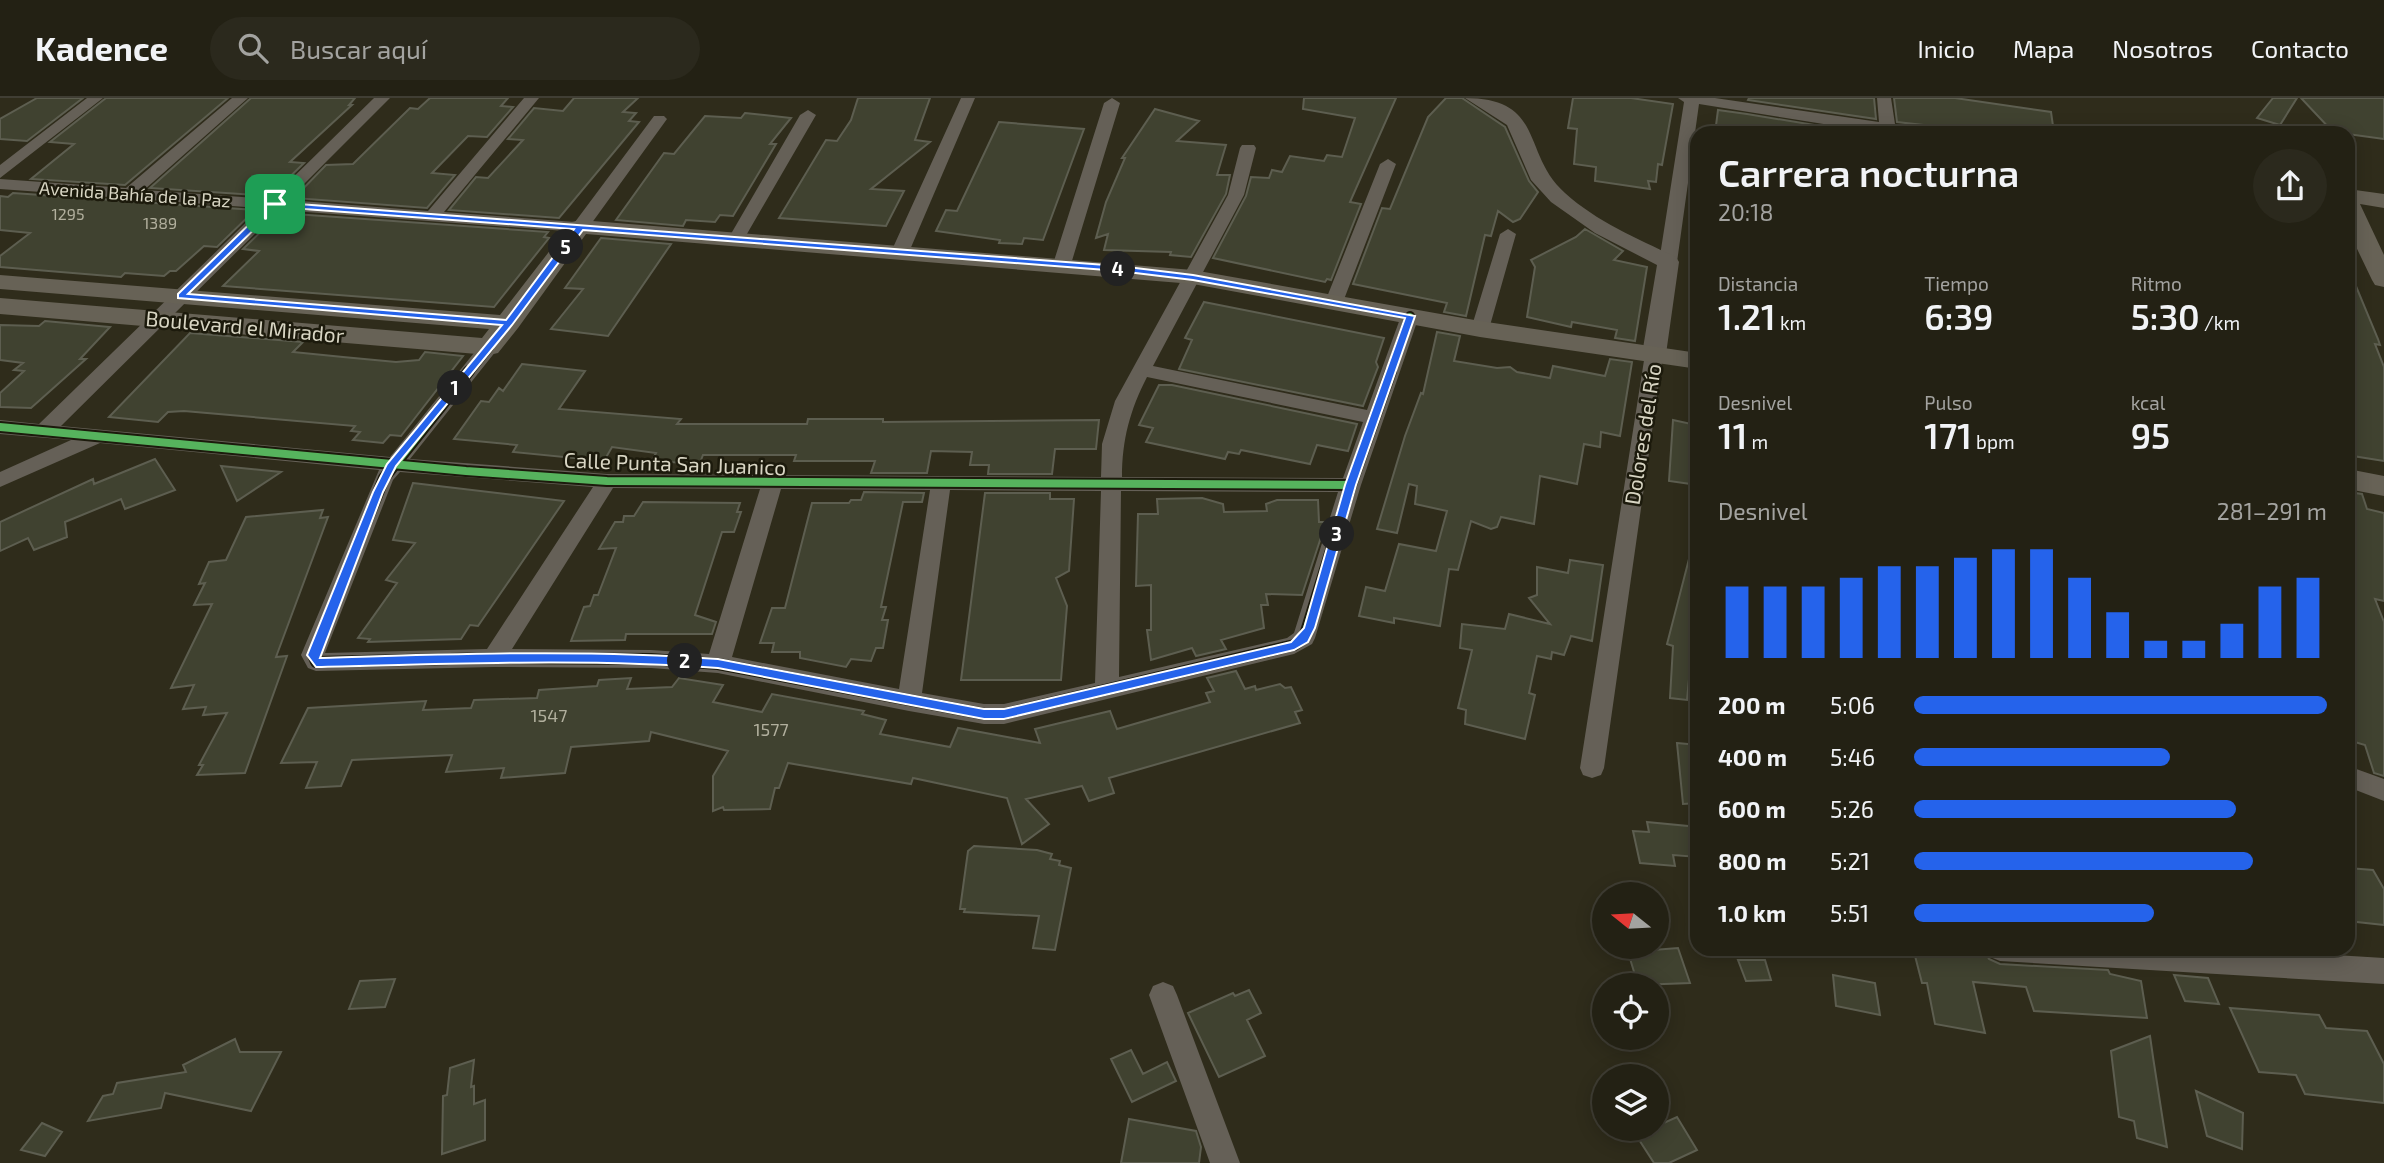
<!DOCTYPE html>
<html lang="es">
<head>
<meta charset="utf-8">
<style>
  :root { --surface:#232114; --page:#2b291d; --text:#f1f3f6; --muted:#a3a3a0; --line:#403e34; --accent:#2563eb }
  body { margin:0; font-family:"Exo 2",sans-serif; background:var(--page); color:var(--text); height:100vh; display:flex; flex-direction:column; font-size:26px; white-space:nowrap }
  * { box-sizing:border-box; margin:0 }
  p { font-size:23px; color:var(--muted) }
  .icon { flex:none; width:38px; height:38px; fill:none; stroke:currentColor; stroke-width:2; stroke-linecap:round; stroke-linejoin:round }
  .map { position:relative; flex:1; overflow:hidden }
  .sheet { position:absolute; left:1690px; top:28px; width:665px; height:830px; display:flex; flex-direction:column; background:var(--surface); border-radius:21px; box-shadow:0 4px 18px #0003,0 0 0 2px var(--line) }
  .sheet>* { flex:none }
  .needle { width:46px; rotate:288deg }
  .fabs { position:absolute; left:1592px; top:784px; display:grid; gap:14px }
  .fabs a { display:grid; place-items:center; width:77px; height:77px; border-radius:50%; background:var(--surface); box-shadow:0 4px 18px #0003,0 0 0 2px var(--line); font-size:35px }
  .pin { position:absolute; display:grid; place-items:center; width:60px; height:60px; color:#fff; margin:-30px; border-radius:14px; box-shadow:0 4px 10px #0006 }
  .km { position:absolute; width:35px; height:35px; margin:-18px; border-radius:50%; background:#222; color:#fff; font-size:19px; line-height:35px; text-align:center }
  .round { display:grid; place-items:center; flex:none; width:74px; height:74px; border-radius:37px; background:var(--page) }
  .head { display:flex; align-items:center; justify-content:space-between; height:119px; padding:0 28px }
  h1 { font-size:38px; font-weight:600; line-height:52px }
  .stats { display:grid; grid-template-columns:repeat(3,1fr); gap:10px; height:119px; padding:7px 28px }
  .stats div { display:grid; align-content:center }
  .stats b { font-size:35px; font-weight:600 }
  .stats small { font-size:19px; font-weight:400 }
  .stats p { font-size:19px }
  .chart { height:196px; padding:14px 28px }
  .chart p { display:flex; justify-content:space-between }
  .chart svg { width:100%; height:126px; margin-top:7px; stroke:var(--accent); stroke-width:6 }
  ul { padding:0 28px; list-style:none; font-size:23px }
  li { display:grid; grid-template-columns:112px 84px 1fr; align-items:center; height:52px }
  li i { height:18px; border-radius:9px; background:var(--accent) }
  header { display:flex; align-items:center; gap:42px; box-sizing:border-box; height:98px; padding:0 35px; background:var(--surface); border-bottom:2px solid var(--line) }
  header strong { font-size:33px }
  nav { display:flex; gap:38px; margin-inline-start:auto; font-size:24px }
  .search { width:490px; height:63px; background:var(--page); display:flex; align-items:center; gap:18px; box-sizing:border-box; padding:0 24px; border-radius:38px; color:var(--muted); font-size:26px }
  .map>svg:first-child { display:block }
  .building { fill:#404230; stroke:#5d5e50; stroke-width:2 }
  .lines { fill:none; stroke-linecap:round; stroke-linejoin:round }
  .minor { fill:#656057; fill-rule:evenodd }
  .tertiary { fill:#656057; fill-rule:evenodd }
  .secondary { fill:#676256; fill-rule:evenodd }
  .cycleway-far1-casing { stroke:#1c1a0c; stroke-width:10 }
  .cycleway-casing { stroke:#1c1a0c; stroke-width:12 }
  .cycleway-far1 { stroke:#56b35d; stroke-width:6 }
  .cycleway { stroke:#56b35d; stroke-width:8 }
  .route { fill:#2563eb; stroke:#fff; stroke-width:2; fill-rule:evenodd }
  .labels { text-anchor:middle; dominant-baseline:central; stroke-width:5; stroke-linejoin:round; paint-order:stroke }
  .far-number-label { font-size:16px; fill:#b2b09e }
  .far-street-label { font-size:18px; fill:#d8d5c3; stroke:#1c1a0c }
  .number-label { font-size:18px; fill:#b2b09e }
  .street-label { font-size:21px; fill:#d8d5c3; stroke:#1c1a0c }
</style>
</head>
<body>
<header>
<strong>Kadence</strong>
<div class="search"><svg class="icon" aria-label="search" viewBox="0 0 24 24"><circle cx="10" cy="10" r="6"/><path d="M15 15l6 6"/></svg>Buscar aquí</div>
<nav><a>Inicio</a><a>Mapa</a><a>Nosotros</a><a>Contacto</a></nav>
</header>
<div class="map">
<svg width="2384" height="1065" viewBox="0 0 2384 1065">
  <rect width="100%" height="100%" fill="#2f2c1b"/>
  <path class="building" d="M37,0H83L27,43L0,41V21Z
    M106,0H228L125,87L31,81L74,46L50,44Z
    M251,0H355L349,7H352L290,64L304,65L270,98L150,90Z
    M430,0H508L501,8L513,9L487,39L468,38L432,75L455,77L427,110L294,100L326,67L353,66L410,10L418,11Z
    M574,0H638L623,14L636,15L629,23L639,24L559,120L449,112L476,79L488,80L523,42L508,41L534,10L563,13Z
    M858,0H930L915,42L930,44L871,91L904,93L886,128L779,120L826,42L837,43L851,22Z
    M1304,0H1396L1350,104L1361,106L1331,182L1327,181L1325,184L1213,160L1246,98L1251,79L1269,80L1272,72L1282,74L1290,58L1324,63L1327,57L1342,59L1355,20L1303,11Z
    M1446,0H1462L1505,29L1529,83L1538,94L1520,121L1513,124L1498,113L1491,138L1485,137L1466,218L1444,214L1447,205L1353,186L1382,110L1390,111L1428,19Z
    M1573,0H1631L1673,6L1662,67L1658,66L1656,84L1648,83L1650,91L1595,83L1596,69L1574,66L1577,31L1568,30Z
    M1749,0H1874L1876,21L1748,2Z
    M1894,0H1955L2051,14L2054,35H1996L1897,24Z
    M2273,0H2297L2280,27L2257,20Z
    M2301,0H2384V41L2333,34Z
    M1155,11L1199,23L1177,43L1226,47L1217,77H1230L1226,96L1191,159L1170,157L1171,154L1104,152L1108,136L1096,140L1106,104L1125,60H1122Z
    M1718,12L1747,16L1863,35L1823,31L1824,35H1715Z
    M745,15L791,20L770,46H776L733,118L720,117L715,124L686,122L683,128L616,122L664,55L674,56L705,18L741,20Z
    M999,24L1084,31L1043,142L1024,140L1022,146L999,145L1000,142L936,133L946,112L957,113Z
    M13,95L255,112L217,149L204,148L176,173H170L164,178L125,175L121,179L0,169V158L30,135L0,132V98L8,99Z
    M280,115L548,134L544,139L549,140L494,209L223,188L259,153L243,151Z
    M1585,131L1623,153L1614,162L1647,169L1635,243L1615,240L1617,232L1572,224L1571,229L1527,219L1535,169L1531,162L1576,139Z
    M601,140L671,146L608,238L551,231L583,191L565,190Z
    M2348,169L2378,241L2380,247L2375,246L2384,269V363L2353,358L2348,347Z
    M1204,204L1384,240L1376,264L1378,269L1363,308L1179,271L1192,242L1185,240Z
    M45,223L110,229L80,261H86L31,310L0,309V295L24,273L14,272L23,265L0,262V227L39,228Z
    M1437,234L1460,238L1454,263L1497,270L1510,269L1517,274L1550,280L1553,268L1605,278L1610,261L1632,264L1620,338L1601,334L1600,349L1584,346L1577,386L1540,378L1534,426L1501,419L1497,429L1491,431L1471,423L1458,472L1449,471L1440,528L1394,520V525L1359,518L1366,489L1385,493L1399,446L1436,453L1447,413L1415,406L1417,388L1409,386L1397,435L1377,431L1405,338L1421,295L1423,296Z
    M190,235L303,244L293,254L343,259L396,264L419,262L425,254L463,258L401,338L390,337L383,345L353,342L360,334L351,333L355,328L184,313L168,314L158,324L109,319Z
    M522,266L585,273L559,311L681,321L677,326H807L808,321H883V324L1099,322L1096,351H1055L1052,376H988L989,367H970L972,354L931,353L927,375H871L875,363H794L796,357H703L699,367L652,362L656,355L612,349L604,363L513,354L517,347L454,341L481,303L489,304L499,290L503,293Z
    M1159,287H1172L1357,326L1348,353L1317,347L1310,366L1241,352L1239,356L1228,354L1225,361L1146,344L1153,330L1139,327Z
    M1673,322L1696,327L1698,387L1669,383Z
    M155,361L175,392L125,411L121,401L65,424L67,439L34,452L28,440L0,453V424L93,381L94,386Z
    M221,368L281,374L237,403Z
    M413,385L564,403L478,528L470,527L461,541L368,544L370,541L358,540L397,485L386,482L415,445L393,442Z
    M864,394L924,395L922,404H903L881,509H886L882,522H888L883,550H876L871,563L851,561L846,569L800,560V554H772L774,545H760L772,510H785L812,405H849L851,402H861Z
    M2348,394L2362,396L2367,411L2384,415V503L2375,501L2384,524V678L2374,675L2365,647L2348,642Z
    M985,395H1050V401H1074L1069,473L1056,480L1067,508L1061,582H961Z
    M1202,400L1223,406L1224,414L1267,413L1266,406L1277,402H1318L1319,424H1326L1302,497L1266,496L1268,507H1261L1264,530L1221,542L1226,551L1196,558L1192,550L1151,562L1147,532H1151V487L1136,488L1138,416H1158L1157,401Z
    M643,404L740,405L737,414H741L734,434H722L695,517L716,524L712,536H626L625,542L571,543L584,509L590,508L594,497H598L616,450L599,451L615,424H623L624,418H634Z
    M323,412L320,420L328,419L276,559L287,558L245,675L197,677L203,667H199L227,615L203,617L206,609L183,611L194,587L171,590L212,506L194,507L205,485L199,486L209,464L226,462L246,419Z
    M1690,457L1698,458V562L1691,560L1687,602L1670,600L1673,548L1667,546Z
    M1570,462L1603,467L1592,543L1571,538L1564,557L1552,554L1551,561L1537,558L1529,595L1535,597L1525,641L1465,626L1466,612L1458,610L1472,552L1460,550L1462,526L1505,531L1509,516L1550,526L1529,500L1537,497V469L1568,475Z
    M1236,573L1245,591L1255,588L1256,592L1280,586L1285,590L1291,589L1302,612L1295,614L1300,625L1109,680L1114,695L1089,703L1082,688L1026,701L1049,726L1022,746L1007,700L913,680L911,686L788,665L779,690H775L770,711L724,712L723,709L713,713V678L728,653L651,634L649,643L571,649L565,675L501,680L504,670L446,674L452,657L352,662L341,688L306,690L317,664L281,665L308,610L426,603L423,612L471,610L474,602L537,600L539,592L597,588L599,582L631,580L627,591L672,589L679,580L723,587L713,604L762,614L772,596L864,613L862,616L886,622L880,636L950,649L958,630L1040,645L1035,631L1110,613L1117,631L1210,604L1206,595L1214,593L1207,580Z
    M1677,645L1698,647V705L1683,706Z
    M1647,724L1698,729V759L1673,757L1675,768L1640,765L1633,733L1649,734Z
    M974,748L1037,752L1052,756L1050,761L1060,763L1059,767L1071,770L1055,852L1033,850L1039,818L964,814L965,811H960L968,753Z
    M2348,770L2373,772L2384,791V827L2348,823Z
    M1678,850L1690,885L1638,887L1628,854Z
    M1913,850H1964L1965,854L1986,855L1989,861L2000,866L2108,872L2110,876L2141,883L2147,920L2034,913L2026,889L1973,884L1985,935L1935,926L1927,885H1922Z
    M1738,862H1765L1771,882L1746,883Z
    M1833,877L1875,885L1880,917L1836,908Z
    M2174,877L2208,880L2219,906L2185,903Z
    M395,881L385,909L349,911L360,883Z
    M1249,892L1261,915L1247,922L1265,958L1219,979L1188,915L1233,895L1235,898Z
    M2230,910L2319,917L2326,930L2367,933L2384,966V1005L2305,996L2296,977L2259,974Z
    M2150,938L2153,959L2167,1049L2137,1040L2134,1023L2119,1019L2111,953Z
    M235,941L240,954H281L251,1013L165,995L161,1010L88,1023L103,998L113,996L117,985L186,974L183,967Z
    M1131,952L1143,976L1167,964L1176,983L1132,1004L1111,961Z
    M474,962L471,989L474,988V1006L485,1002V1042L442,1056L443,998L447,997L450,970Z
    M2196,993L2243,1015L2242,1051L2207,1038Z
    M1677,1019L1697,1052L1669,1065H1654L1636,1037L1657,1031V1028Z
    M1129,1021L1196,1033L1201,1049L1199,1065H1121Z
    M42,1025L62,1034L45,1058L21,1052Z"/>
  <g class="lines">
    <path class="minor" d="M87,0H103L0,80V67Z
      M232,0H248L144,92L271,101L374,0H390L288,102L428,113L524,0H539L444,114L575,124L654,18H664L667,21L586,133L580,134L279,112L61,328L390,359L482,245H496L498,249L496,253L410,361L607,376L1101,379L1102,346L1115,303L1228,97L1240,50L1242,47H1254L1256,50L1244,97L1153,268L1367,312L1401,218L1410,212L1419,218L1361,387L1315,540L1312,546L1294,556L1004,626H984L909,613L718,575L651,570L494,569L316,573L308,570L301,557L379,372L100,345L0,389V374L71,342L0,336V322L39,326L261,110L0,91V81L126,90ZM1147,279L1363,324L1343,380L1122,379C1122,342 1130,312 1147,279ZM400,374L593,389L487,551L325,555L393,382ZM613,390L760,391L709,556L651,552L512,551ZM781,391L930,392L899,591L732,559ZM950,392L1101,393L1095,585L1004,606H984L922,595ZM1121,393L1338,394L1294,535L1287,540L1119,579Z
      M961,0H975L909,154L900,159L894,158L891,154Z
      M1112,0L1120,5L1071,166L1062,171L1056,170L1053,166L1104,5Z
      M1678,0H1715L1879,24L1877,0H1891L1895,26L1922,30L1930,35H1880L1699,6L1677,164L1668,169L1659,164L1684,4Z
      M808,12L816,17L744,141L736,146L730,145L728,141L800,17Z
      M1388,61L1396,66L1343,204L1340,208H1328L1325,204L1380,66Z
      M1508,131L1516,136L1489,231L1480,237L1474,235L1471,231L1500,136Z
      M1654,250L1663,256L1604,670L1601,677L1592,680L1583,677L1580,670L1645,256Z
      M2348,668L2384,681V703L2348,689Z
      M1987,850H2223L2384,860V886L2000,863L1990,859Z
      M1163,884L1173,888L1177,897L1240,1065H1210L1149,897L1153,888Z"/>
    <path class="tertiary" d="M1465,0C1546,0 1521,56 1565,95C1597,124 1638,141 1676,159L1679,164L1666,256L1662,261H1646L1642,256L1657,167L1595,135L1551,104L1531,82L1507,27Z"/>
    <path class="secondary" d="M2348,91L2384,96V110L2360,106L2384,157V189L2375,187L2372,182L2348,132Z
      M580,122L1193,172L1480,223L1698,255V271L1480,239L1193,186L586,136L518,230L498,255L489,257L0,216V200L482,240L489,231L0,191V177L500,217L572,124Z
      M2348,371L2384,378V398L2348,391Z"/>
    <defs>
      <path id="cycleway-far1" d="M468,275L489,249
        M1390,275L1410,218"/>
      <path id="cycleway" d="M469,273L384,380L313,557L316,564L494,560L651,561L718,566L984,616H1004L1294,547L1304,540L1351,387L1391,273
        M0,329L466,373L607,383L1351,387"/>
    </defs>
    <use href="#cycleway-far1" class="cycleway-far1-casing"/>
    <use href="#cycleway" class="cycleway-casing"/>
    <use href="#cycleway-far1" class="cycleway-far1"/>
    <use href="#cycleway" class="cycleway"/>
  </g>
  <path class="route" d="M272,104L1119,168L1193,177L1415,218L1356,387L1315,530L1308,544L1294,552L1004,621H984L718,570C585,560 450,566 316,569L307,557L373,394L387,366L502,227L178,200V196ZM277,109L574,131L506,222L188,196ZM583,132L1119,173L1193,182L1405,220L1345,387L1304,530L1291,544L1004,611H984L718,561C586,551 452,556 320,560L383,394L396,368L512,227Z"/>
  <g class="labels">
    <g class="far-number-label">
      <text x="68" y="115">1295</text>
      <text x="160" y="124">1389</text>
    </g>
    <g class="far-street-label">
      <text transform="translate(135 96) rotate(4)">Avenida Bahía de la Paz</text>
    </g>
    <g class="number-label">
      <text x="549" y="617">1547</text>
      <text x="771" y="631">1577</text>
    </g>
    <g class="street-label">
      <text transform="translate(245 228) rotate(5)">Boulevard el Mirador</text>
      <text transform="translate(1642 336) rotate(-81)">Dolores del Río</text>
      <text transform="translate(675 365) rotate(2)">Calle Punta San Juanico</text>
    </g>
  </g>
</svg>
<div class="fabs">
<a><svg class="needle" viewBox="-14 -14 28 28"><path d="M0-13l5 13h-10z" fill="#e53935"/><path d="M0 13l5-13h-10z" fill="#a3a3a0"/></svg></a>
<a><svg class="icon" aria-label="locate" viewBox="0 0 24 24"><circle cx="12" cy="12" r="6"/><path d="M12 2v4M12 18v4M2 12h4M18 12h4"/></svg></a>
<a><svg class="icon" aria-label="layers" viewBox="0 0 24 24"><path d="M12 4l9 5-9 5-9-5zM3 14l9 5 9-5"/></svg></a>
</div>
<div class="pin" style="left:275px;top:106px;background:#1e9e55"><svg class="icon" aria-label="arrive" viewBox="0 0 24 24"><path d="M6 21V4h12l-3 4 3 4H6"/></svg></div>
<b class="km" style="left:455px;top:290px">1</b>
<b class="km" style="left:685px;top:563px">2</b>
<b class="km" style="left:1337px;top:436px">3</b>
<b class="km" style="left:1118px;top:171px">4</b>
<b class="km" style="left:566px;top:149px">5</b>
<section class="sheet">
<div class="head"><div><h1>Carrera nocturna</h1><p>20:18</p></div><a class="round"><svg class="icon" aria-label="share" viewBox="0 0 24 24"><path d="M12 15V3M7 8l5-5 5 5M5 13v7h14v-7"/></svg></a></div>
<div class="stats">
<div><p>Distancia</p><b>1.21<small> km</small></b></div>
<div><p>Tiempo</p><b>6:39</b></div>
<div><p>Ritmo</p><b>5:30<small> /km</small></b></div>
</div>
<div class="stats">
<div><p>Desnivel</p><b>11<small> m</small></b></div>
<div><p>Pulso</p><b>171<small> bpm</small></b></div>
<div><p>kcal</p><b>95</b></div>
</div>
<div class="chart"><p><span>Desnivel</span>281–291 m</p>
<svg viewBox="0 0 160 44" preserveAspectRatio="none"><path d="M5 44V19M15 44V19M25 44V19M35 44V16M45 44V12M55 44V12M65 44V9M75 44V6M85 44V6M95 44V16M105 44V28M115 44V38M125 44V38M135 44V32M145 44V19M155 44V16"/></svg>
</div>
<ul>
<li><b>200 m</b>5:06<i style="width:100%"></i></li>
<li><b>400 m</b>5:46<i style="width:62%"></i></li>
<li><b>600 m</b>5:26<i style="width:78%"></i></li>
<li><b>800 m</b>5:21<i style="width:82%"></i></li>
<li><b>1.0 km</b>5:51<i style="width:58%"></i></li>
</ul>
</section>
</div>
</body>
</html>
